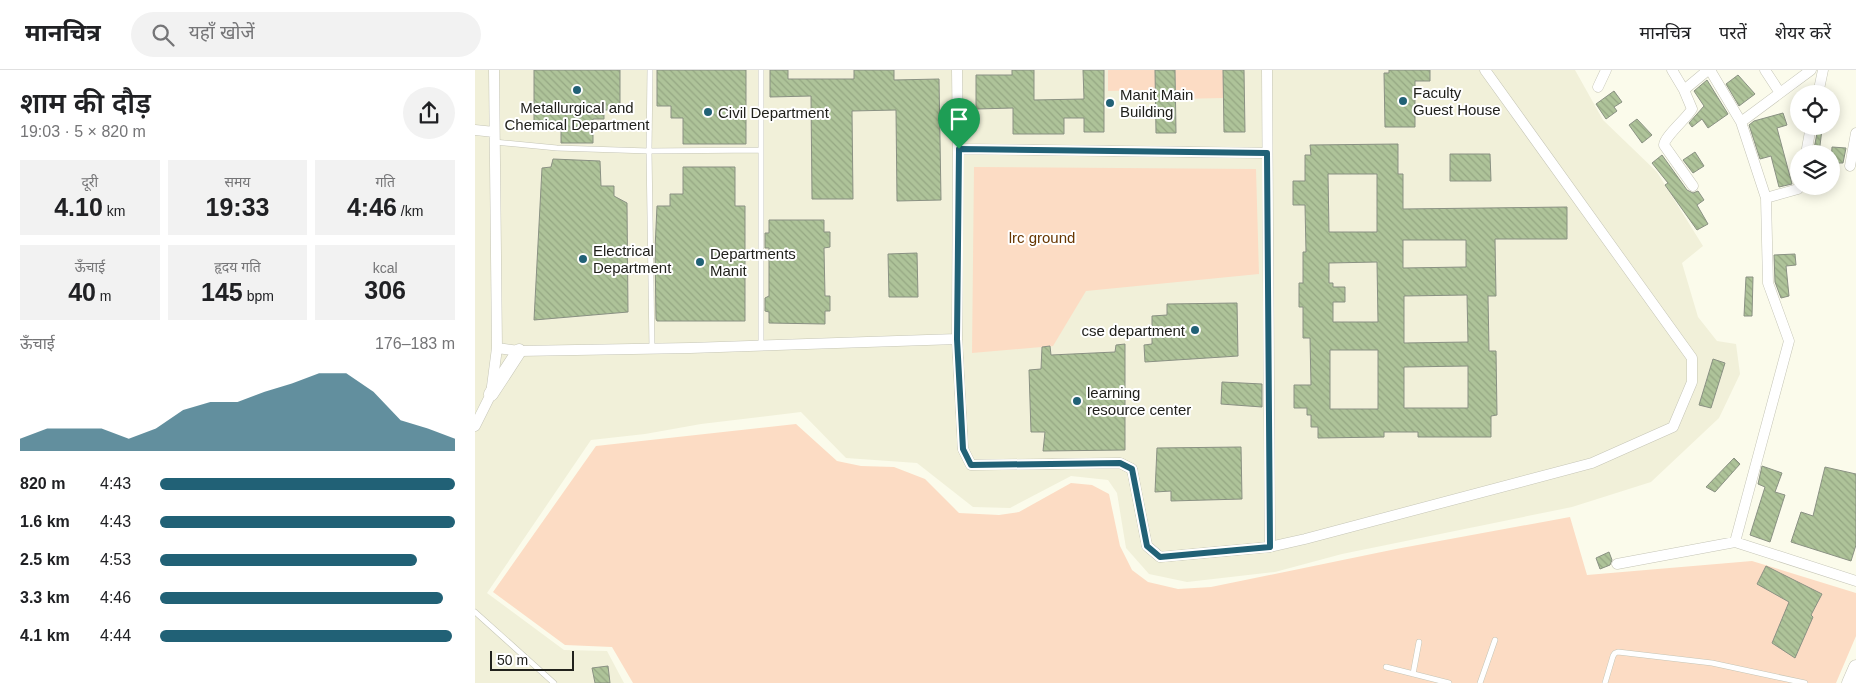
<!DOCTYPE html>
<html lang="hi">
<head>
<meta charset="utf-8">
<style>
  :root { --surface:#fff; --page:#f2f2f2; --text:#202124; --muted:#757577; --line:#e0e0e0; --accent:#216176 }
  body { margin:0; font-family:Helvetica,"Noto Sans Devanagari",sans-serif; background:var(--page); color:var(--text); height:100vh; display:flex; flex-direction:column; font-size:19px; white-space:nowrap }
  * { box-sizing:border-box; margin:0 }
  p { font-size:16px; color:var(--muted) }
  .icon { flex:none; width:28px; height:28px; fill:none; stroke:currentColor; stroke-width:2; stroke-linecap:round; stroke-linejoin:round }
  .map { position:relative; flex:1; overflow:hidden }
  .side { display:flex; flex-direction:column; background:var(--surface); width:475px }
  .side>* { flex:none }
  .controls { position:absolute; left:1315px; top:15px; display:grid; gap:10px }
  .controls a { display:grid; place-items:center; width:50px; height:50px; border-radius:50%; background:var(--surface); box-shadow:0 2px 12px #0003; font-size:25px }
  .scale { position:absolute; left:15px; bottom:12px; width:84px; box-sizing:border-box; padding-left:5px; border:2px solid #21211c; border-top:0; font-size:14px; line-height:18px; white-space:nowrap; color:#21211c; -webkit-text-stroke:4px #fff; paint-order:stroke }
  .pin { position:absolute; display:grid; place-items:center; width:42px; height:42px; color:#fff; margin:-51px -21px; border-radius:50% 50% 50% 0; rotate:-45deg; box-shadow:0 0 5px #0007 }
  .pin .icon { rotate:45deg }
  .round { display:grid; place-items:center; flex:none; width:52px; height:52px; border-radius:26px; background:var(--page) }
  .headline { display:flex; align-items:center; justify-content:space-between; height:85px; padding:0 20px }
  h1 { font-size:28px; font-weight:600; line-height:38px }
  .metrics { display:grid; grid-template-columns:repeat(3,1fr); gap:8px; height:85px; padding:5px 20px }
  .metrics div { display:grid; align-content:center; border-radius:0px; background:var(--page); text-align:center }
  .metrics b { font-size:25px; font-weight:600 }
  .metrics small { font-size:14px; font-weight:400 }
  .metrics p { font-size:14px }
  .chart { height:140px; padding:10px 20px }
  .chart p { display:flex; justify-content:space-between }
  .chart svg { width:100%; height:90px; margin-top:5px; fill:var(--accent); opacity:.7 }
  ul { padding:0 20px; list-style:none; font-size:16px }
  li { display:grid; grid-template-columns:80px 60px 1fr; align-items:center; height:38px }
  li i { height:12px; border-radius:6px; background:var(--accent) }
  header { display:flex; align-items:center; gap:30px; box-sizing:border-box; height:70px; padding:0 25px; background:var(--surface); border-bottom:1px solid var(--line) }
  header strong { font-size:24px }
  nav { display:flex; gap:28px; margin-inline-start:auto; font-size:18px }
  .search { width:350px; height:45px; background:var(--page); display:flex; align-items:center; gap:12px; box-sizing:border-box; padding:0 18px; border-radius:28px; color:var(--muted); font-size:19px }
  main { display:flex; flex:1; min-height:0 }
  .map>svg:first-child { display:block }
  .built { fill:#f1f0d9 }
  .park { fill:#fcdcc4 }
  .building { fill:url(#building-back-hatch); stroke:#8a9183; fill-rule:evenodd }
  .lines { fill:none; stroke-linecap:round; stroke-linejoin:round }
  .lane-casing { stroke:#c5c5b6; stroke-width:6 }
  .street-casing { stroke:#c5c5b6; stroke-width:11 }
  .secondary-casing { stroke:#c5c5b6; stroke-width:15 }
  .lane { stroke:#fff; stroke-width:5 }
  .street { stroke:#fff; stroke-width:10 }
  .secondary { stroke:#fff; stroke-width:14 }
  .route-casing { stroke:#fff; stroke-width:10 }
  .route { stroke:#216176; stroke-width:6 }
  .poi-dot { fill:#216176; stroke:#fff; stroke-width:2 }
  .labels { text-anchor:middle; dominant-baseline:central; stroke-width:4; stroke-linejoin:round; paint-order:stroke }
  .poi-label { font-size:15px; fill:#21211c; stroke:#fff; text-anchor:start }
  .park-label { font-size:15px; fill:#673600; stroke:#fff }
</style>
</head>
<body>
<header>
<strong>मानचित्र</strong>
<div class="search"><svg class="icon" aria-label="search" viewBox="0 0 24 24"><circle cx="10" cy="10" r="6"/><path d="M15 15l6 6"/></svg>यहाँ खोजें</div>
<nav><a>मानचित्र</a><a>परतें</a><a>शेयर करें</a></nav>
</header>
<main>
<section class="side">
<div class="headline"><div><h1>शाम की दौड़</h1><p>19:03 · 5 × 820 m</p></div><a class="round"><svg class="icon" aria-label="share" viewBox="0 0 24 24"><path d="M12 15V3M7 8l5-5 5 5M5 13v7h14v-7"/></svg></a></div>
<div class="metrics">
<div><p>दूरी</p><b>4.10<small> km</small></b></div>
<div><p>समय</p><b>19:33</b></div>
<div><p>गति</p><b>4:46<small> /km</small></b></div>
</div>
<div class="metrics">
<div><p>ऊँचाई</p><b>40<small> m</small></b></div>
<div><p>हृदय गति</p><b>145<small> bpm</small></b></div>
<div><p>kcal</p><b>306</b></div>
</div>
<div class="chart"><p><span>ऊँचाई</span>176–183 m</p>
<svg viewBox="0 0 160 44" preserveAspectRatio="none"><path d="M0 44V38L10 33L20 33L30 33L40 38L50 33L60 24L70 20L80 20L90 15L100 11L110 6L120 6L130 15L140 29L150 33L160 38V44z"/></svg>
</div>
<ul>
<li><b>820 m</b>4:43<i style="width:100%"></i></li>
<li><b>1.6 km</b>4:43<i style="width:100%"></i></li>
<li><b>2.5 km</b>4:53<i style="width:87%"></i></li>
<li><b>3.3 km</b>4:46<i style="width:96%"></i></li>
<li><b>4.1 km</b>4:44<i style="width:99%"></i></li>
</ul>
</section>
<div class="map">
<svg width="1381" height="613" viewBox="0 0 1381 613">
  <defs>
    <pattern id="building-back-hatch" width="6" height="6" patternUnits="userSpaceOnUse" patternTransform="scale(1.25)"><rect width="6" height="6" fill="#aec399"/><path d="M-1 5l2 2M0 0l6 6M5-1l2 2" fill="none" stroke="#95a783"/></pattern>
  </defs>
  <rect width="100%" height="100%" fill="#fbfbeb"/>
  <path class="built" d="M0,0H1100L1128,50L1182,102L1228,176L1207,193L1223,247L1242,271L1261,274L1265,304L1244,348L1176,412L1097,437L867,484L800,502L712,512L674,504L651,478L642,423L633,410L596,406L535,438L498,437L442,393L371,388L326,342L226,354L170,364L116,370L12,523L89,580L132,581L149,613H0Z"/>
  <path class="park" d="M633,0H680L681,20L633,21Z
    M700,0H748L749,28L701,29Z
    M499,97L781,99L784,204L611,221L578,276L497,283Z
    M321,354L362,391L386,396L419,397L450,409L484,443L524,445L544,442L596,413L617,415L634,424L645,476L657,500L673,512L703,519L736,517L921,479L1095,447L1112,505L1277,491L1381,523V566L1361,613H158L137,577L90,575L18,522L121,376Z"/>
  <path class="building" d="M59,0H145V40H129V49H118V73H86V56H59Z
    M182,0H271V74H208V48H196V36H182Z
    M295,0H313V9H379V0H419V10L464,9L466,130L422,131L421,40L377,41L378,129H337L336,26L295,27Z
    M537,0H559V30L609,29L608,0H629V62H609V48H589V64H538V38L501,39V5H537Z
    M680,0H700L701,63H681Z
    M748,0H769L770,62H749Z
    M914,0H955V11H940V57H910L909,3H914Z
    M1263,5L1280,24L1264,36L1251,14Z
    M1232,10L1253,44L1233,58L1227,49L1217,57L1214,53L1229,36L1219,21Z
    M1139,21L1147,32L1139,37L1142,41L1131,49L1121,34Z
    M1308,43L1312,55L1302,58L1317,114L1304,117L1296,86L1285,89L1274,55L1279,51Z
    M1162,49L1177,65L1167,73L1154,55Z
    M1343,58L1347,59L1344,84H1338Z
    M923,74V104H928V139L1092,137V169H1020L1021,226H1013L1014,281H1021L1022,345L1016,346V367H943V362H909V367L843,368V357H836V345H832V338H819V315H836L835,268H828V237H824V213H828V182H831L830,135H818V111H830V85H836L835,75ZM853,104H902V162H854ZM928,170H991V197L928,198ZM902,192L903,252H858V232H870V217H858V213H854V193ZM992,225L993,272L929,273V226ZM855,280H903V339H855ZM993,296V338H929V297Z
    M1357,77L1371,78L1368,93H1356Z
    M1220,82L1229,96L1218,103L1208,90Z
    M975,84H1015L1016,111H975Z
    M1187,85L1212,120L1218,123L1223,121L1229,130L1222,135L1233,154L1222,160L1190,115L1193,113L1177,93Z
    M78,89L125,91L126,116H139V126L152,133L153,242L59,250L67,98L76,97Z
    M208,97H260V136H270V251H182L181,249L180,179L182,136H195V124H208Z
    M294,150H349V162H355V177L349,178L350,226H355V241H350V254L294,253V242L290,241V228L294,226V178H290V163H294Z
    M442,183L443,227H414L413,184Z
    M1320,184L1321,195L1311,196L1314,226L1306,228L1300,212L1299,185Z
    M1271,207H1278L1277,246H1269Z
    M762,233L763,286L670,292L669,275L677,274V246L692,245V234Z
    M650,274V380L568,381L570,362H556L554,300L566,299L567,277L575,276L576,285L640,282L641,275Z
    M1238,289L1250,293L1236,338L1224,335Z
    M747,312L787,314V337L746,334Z
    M766,377L767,429L696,431V421L680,422L682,378Z
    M1259,388L1265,394L1240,422L1231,417Z
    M1287,396L1307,403L1300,422L1310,425L1295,472L1275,465L1290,417L1283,414Z
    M1350,397L1381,404V475L1376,491L1316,472L1326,442L1338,446Z
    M1134,482L1137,490L1135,495L1125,499L1121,488Z
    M1291,496L1347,524L1336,545L1338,547L1320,588L1297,573L1314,532L1282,514Z
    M133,596L135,613H120L117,598Z"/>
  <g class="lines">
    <defs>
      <path id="lane" d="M175,0L174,81L177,278
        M19,72L82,78L174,81L286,80
        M286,276V0
        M0,542L79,613
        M911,597L974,613
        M938,604L944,572
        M1005,613L1020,570
        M1130,613L1138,586L1140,583L1143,582L1237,593L1330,613"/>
      <path id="street" d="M482,0L483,79L482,269L488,379L496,395L645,393L657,399L672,476L685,487L795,477L830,469L1117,393L1198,357L1217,312V288L1010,0
        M792,0L795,477
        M1197,0L1209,20L1217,39C1211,49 1190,66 1189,75L1218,116
        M1235,0L1266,52L1291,128L1293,213L1314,271L1260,472
        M1290,0L1305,23
        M1123,17L1131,0
        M1209,20L1233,0
        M1343,24L1348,0
        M1266,52L1336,0
        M0,60L19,62
        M483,79L792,83
        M1331,84L1336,56
        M1375,96L1381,63
        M1291,128L1323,119L1324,116
        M22,278L44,281L215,278L482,269
        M0,356L16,324L22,278L19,0
        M1142,494L1260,472L1381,511"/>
      <path id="secondary" d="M16,324L44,281
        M1374,613L1381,597"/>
    </defs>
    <use href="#lane" class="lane-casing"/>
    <use href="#street" class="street-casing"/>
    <use href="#secondary" class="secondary-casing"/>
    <use href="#lane" class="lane"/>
    <use href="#street" class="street"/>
    <use href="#secondary" class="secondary"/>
  </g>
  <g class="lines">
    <defs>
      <path id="route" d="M484,79L792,83L795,477L685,487L672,476L657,399L645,393L496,395L488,379L482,269Z"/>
    </defs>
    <use href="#route" class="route-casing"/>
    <use href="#route" class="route"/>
  </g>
  <g class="poi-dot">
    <circle cx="102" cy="20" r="5"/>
    <circle cx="928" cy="31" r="5"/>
    <circle cx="635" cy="33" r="5"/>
    <circle cx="233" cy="42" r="5"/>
    <circle cx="108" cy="189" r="5"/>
    <circle cx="225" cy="192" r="5"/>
    <circle cx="720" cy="260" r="5"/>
    <circle cx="602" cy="331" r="5"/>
  </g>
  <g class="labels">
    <g class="poi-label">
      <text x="938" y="22">Faculty<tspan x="938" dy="17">Guest House</tspan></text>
      <text x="645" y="24">Manit Main<tspan x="645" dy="17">Building</tspan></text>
      <text x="102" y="37" text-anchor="middle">Metallurgical and<tspan x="102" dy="17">Chemical Department</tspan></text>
      <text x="243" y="42">Civil Department</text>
      <text x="118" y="180">Electrical<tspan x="118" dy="17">Department</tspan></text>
      <text x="235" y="183">Departments<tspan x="235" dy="17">Manit</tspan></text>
      <text x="710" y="260" text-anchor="end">cse department</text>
      <text x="612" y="322">learning<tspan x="612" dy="17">resource center</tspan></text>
    </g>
    <g class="park-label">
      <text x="567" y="167">lrc ground</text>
    </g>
  </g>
</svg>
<div class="controls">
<a><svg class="icon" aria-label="locate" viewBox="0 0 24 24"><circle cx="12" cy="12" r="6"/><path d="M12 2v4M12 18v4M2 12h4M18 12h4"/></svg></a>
<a><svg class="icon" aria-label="layers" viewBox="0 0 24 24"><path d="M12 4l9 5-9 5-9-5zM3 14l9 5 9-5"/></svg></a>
</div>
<div class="scale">50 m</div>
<div class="pin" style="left:484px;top:79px;background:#1e9e55"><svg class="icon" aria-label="arrive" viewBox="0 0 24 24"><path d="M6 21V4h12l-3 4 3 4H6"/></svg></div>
</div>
</main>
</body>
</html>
